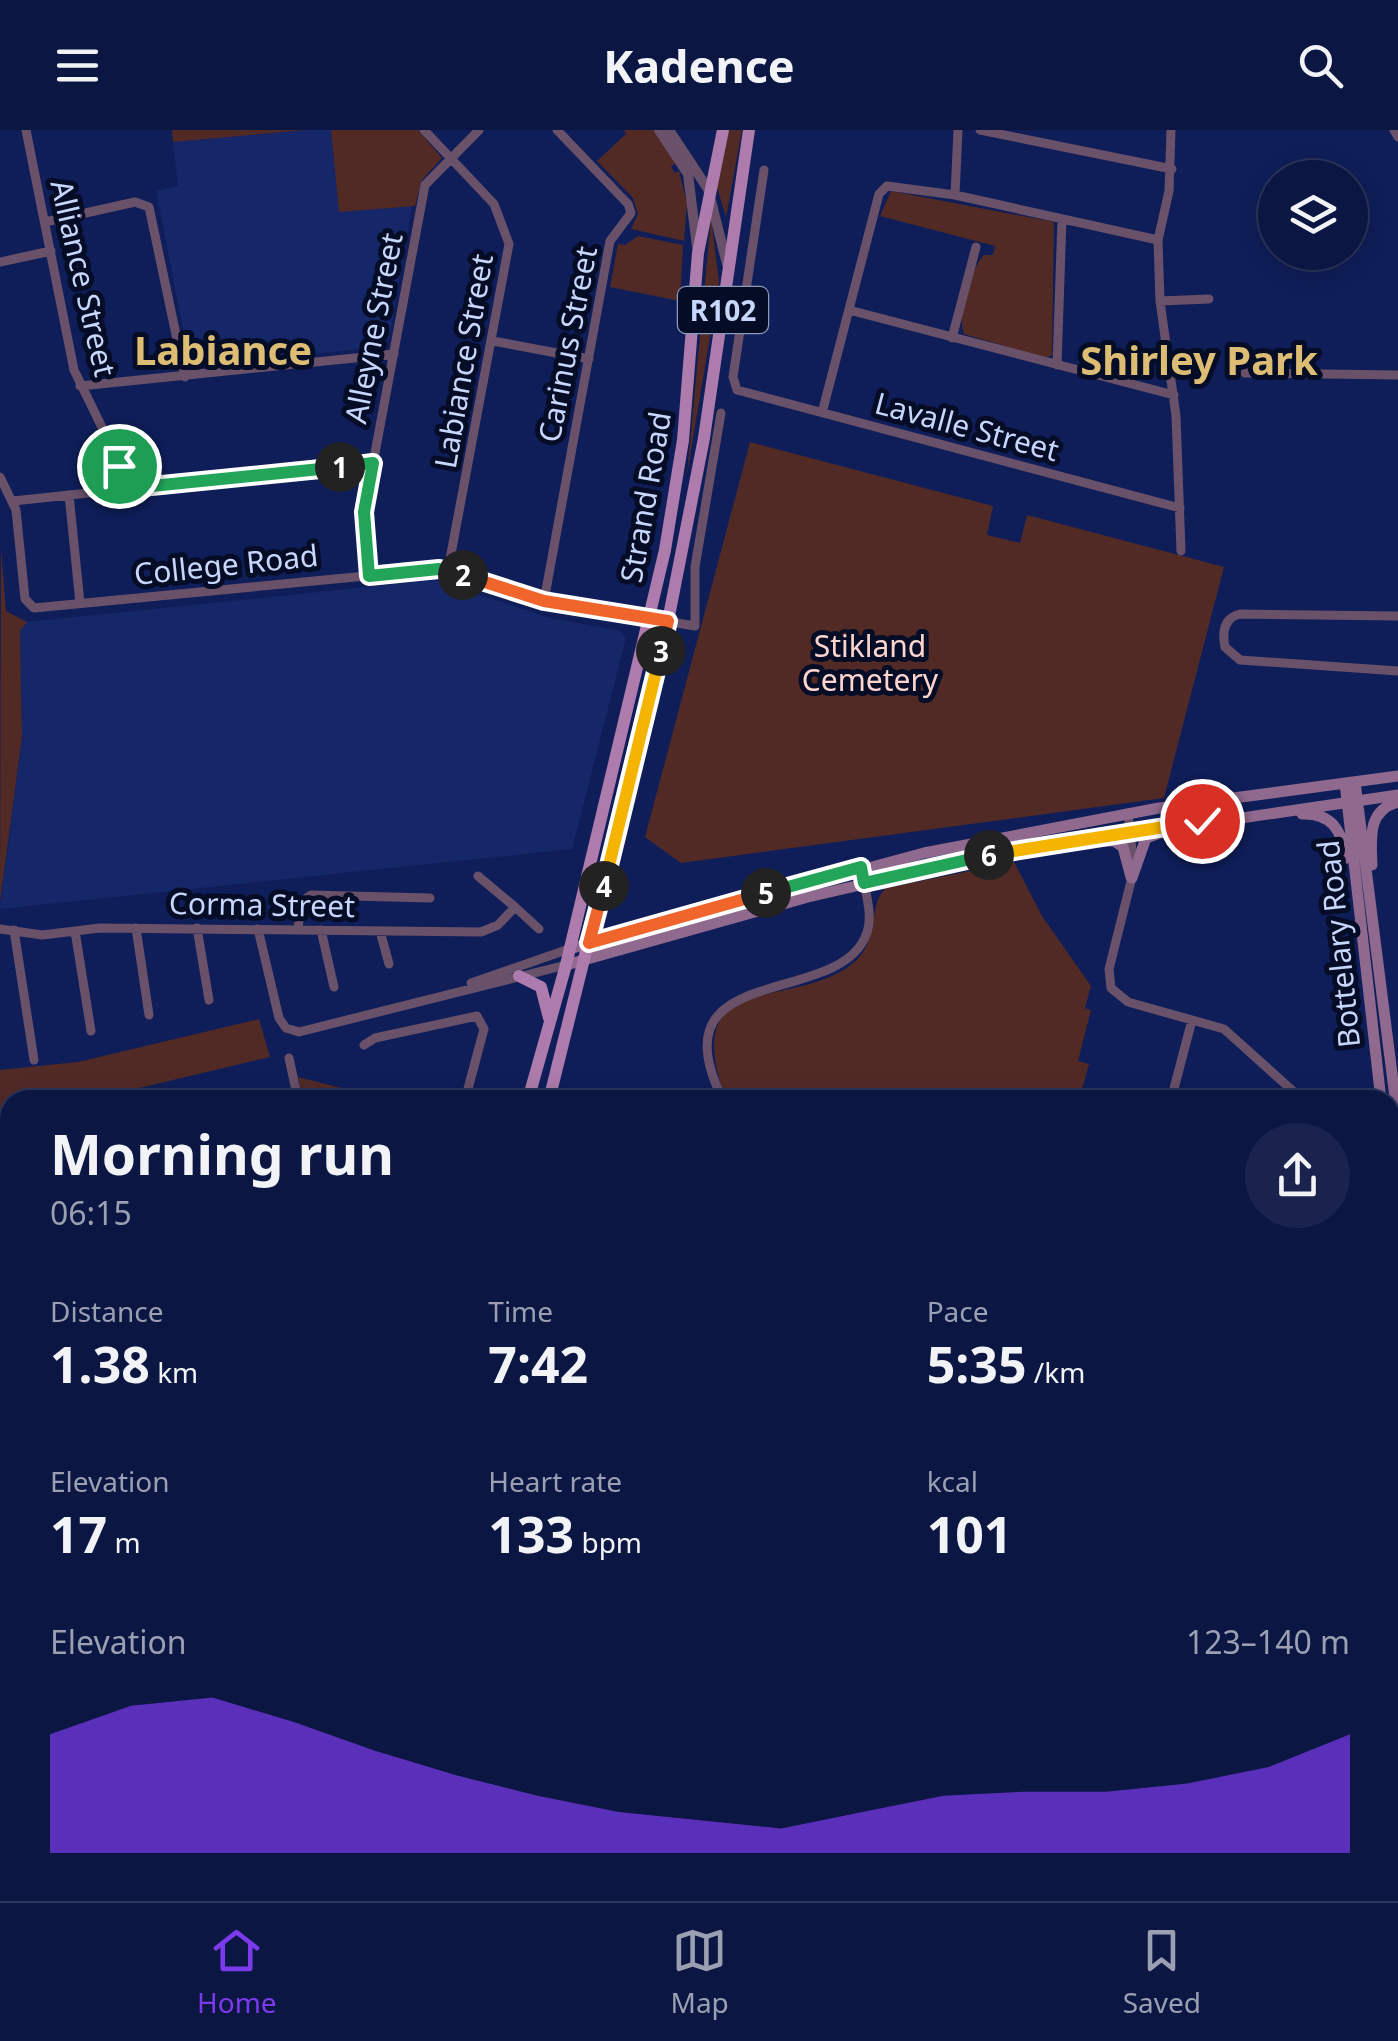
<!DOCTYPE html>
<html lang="en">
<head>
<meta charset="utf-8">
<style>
  :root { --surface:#0b1643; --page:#19234e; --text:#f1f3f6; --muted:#9a9fb2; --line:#2b355c; --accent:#7c3aed }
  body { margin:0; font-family:"Noto Sans",sans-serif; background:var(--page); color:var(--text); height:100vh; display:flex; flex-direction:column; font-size:38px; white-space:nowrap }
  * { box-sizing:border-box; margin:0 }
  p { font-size:32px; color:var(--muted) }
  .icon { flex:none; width:55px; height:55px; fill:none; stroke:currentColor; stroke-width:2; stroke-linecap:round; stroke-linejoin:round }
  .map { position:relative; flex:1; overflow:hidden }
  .side { position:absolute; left:0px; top:960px; width:1400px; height:812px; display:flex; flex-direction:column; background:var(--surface); border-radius:30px 30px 0 0; box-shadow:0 5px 25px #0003,0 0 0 2px var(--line) }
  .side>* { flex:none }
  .tools { position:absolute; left:1258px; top:30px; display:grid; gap:20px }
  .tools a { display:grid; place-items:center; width:110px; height:110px; border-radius:50%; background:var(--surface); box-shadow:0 5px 25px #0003,0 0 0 2px var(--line); font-size:50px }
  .pin { position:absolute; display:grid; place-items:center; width:85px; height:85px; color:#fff; margin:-42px; border:5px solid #fff; border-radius:50%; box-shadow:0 2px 10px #0007 }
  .km { position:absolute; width:50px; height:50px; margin:-25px; border-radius:50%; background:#222; color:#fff; font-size:28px; line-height:50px; text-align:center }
  .round { display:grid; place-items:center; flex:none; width:105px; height:105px; border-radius:52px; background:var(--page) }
  .summary { display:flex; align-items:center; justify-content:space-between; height:170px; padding:0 50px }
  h1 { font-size:55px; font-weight:700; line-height:75px }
  .stats { display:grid; grid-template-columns:repeat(3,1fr); gap:15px; height:170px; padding:10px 50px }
  .stats div { display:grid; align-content:center }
  .stats b { font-size:50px; font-weight:700 }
  .stats small { font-size:28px; font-weight:400 }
  .stats p { font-size:28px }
  .chart { height:280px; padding:20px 50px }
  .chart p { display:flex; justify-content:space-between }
  .chart svg { width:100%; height:180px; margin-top:10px; fill:var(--accent); opacity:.7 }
  header { display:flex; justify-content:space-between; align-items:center; height:130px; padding:0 50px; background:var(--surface); font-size:45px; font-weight:700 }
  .dock { display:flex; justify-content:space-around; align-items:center; height:140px; border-top:2px solid var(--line); background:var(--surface); font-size:28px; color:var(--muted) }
  .dock a { display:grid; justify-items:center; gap:5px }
  .dock .selected { color:var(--accent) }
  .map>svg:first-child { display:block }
  .built { fill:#152768 }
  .green { fill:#512a26 }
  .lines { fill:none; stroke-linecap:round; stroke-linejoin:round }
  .stream { stroke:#596da1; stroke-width:2.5 }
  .minor { stroke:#695169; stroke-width:9 }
  .tertiary { stroke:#695169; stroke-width:10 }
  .secondary { stroke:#8f698e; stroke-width:11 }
  .primary { stroke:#ad7bac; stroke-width:12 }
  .motorway { stroke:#c78bc6; stroke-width:15 }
  .split-1-casing { stroke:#fff; stroke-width:20 }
  .split-2-casing { stroke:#fff; stroke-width:20 }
  .split-3-casing { stroke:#fff; stroke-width:20 }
  .split-4-casing { stroke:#fff; stroke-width:20 }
  .split-5-casing { stroke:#fff; stroke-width:20 }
  .split-6-casing { stroke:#fff; stroke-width:20 }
  .split-7-casing { stroke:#fff; stroke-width:20 }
  .split-1 { stroke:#22a559; stroke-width:12 }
  .split-2 { stroke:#22a559; stroke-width:12 }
  .split-3 { stroke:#f0652b; stroke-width:12 }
  .split-4 { stroke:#f5b400; stroke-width:12 }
  .split-5 { stroke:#f0652b; stroke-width:12 }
  .split-6 { stroke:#22a559; stroke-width:12 }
  .split-7 { stroke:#f5b400; stroke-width:12 }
  .labels { text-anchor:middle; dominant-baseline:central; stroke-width:10; stroke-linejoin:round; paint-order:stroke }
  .shield { fill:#050c26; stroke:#8d99bb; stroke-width:2.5 }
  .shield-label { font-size:28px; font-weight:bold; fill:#c7d6fb }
  .street-label { font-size:30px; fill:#c7d6fb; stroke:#050c26 }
  .park-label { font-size:30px; fill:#fdd5cf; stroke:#050c26 }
  .district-label { font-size:40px; font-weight:bold; fill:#ddbd73; stroke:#050c26 }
</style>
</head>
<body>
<header><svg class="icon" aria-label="menu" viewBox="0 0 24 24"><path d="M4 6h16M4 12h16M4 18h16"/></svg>Kadence<svg class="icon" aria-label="search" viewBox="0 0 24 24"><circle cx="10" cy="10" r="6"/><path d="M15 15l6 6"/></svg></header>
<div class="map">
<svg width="1398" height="1771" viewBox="0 0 1398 1771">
  <rect width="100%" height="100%" fill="#0f1e59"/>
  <path class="built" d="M305,0H331L339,82L412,76L389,209L380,217L198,236L189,228L156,61L178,56L173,12Z
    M435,450L550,488L621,501L626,508L572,719L0,779L22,606L20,500L27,492Z"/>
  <path class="green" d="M172,0H305L173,12Z
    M331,0H418L442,28L422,50L415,76L339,82Z
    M624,0H655L678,31L671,37L675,43L679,41L687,73L684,111L631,99L638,84L633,68L597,31L626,4Z
    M729,0H742L726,87L716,54Z
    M891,61L1054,92L1052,225L1045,228L964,204C956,187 971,137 984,125H993L995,116L880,86Z
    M711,88L719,152L687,345Z
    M638,106L683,115L680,171L610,157L618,114L625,115Z
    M750,312L993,376L987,405L1020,413L1027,385L1224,437L1164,668L681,733L645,707Z
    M1,418L6,481L27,492L20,501L22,607L0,772Z
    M1014,732L1042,786L1091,856L1085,878L1091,880L1078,931L1089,934L1079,970H726C677,835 791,882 852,834C881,812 867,774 886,758Z
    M259,889L270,927L89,970H10V1000L0,1005V940L78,932Z
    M298,947L365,964L371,970H303Z
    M0,1221H10V1265L0,1267Z
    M0,1344L10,1345V1388H0Z
    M645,1763L805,1762L809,1770L641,1771Z"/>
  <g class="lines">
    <path class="stream" d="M1390,1156L1398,1147
      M726,1771L728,1762"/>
    <path class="minor" d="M26,0L74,240L116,326L122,359
      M424,0L494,74L509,114L448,440
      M980,0L1172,39
      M1171,0L1169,61L1158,110L1160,171L1176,286L1181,421
      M1394,0L1398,7
      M764,40L733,247L737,260L1180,378
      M955,65L958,0
      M45,92L135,72L149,77L185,247
      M0,132L51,121
      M1160,171L1209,169
      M849,180L1174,265
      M952,208L976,117
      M493,211L589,229
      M1057,235L1062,89
      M1245,243L1398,245
      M80,256L394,224
      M822,283L879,64L887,56L955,65L1158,110
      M0,347L16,380L25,469L34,478L439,439L544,471L695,496V437L721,283
      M69,365L80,473
      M13,371L373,333
      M369,446L364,382L425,55L479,0
      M544,471L610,111L631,83L628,74L557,0
      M1398,486L1240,484C1224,488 1222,502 1225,517L1240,530L1398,541
      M1128,683L1134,739L1109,839L1111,858L1128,872L1224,899L1303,970
      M515,777L539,799
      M136,798L149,885
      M197,798L209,870
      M0,799L42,805L100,798L481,802L498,795L515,777L478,746
      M258,799L279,888L286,898L299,902L566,835
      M14,800L34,930
      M298,800L301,772L311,765L430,768
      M321,800L334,857
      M75,801L91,901
      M380,801L389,834
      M471,853L569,819
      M364,915L375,908L477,886L484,899L465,970
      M289,928L298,970
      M723,970C652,829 838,879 866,805C873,788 867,769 864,752
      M1171,970L1192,890
      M0,1070L10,1050
      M0,1179L10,1178
      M1390,1488L1398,1485
      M1390,1500L1398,1497
      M0,1514L10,1474
      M0,1519L10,1521
      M1390,1578L1398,1587
      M0,1633L10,1595
      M1390,1690L1398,1699
      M0,1707L10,1709
      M214,1762L246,1771
      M424,1762L438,1771
      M611,1762L627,1771L640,1762
      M845,1762L850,1771
      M1319,1762L1327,1771
      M136,1771L138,1762
      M308,1771L311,1762
      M551,1771L556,1762
      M863,1771L871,1762
      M962,1771L969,1762
      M1093,1771L1118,1763L1182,1771"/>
    <path class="tertiary" d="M659,0L688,44L697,117
      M669,0L708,59L727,134"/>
    <path class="secondary" d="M1355,652L1398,991
      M1345,653L1381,970
      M1302,684C1333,683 1341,701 1347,728
      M1100,711H1114L1123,717L1131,747
      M1372,735C1371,709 1367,680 1398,672
      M1132,748L1146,708L1162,702
      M569,819L924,723L1159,678L1398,646
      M566,835L808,767L990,725L1398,665
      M1390,1036L1398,1091"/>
    <path class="primary" d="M519,846L541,857L549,888
      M528,970L566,835L665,420L683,310L698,123L723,0
      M549,970L668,491L704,308L749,0
      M326,1771L328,1762
      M347,1771L349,1762"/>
    <path class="motorway" d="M1390,1022L1398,1020
      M1390,1246H1398
      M1390,1268H1398
      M0,1275L10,1274
      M0,1296H10
      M0,1317H10
      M0,1339L10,1340"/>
  </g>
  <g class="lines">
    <defs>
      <path id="split-1" d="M119,336L122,359L340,337"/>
      <path id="split-2" d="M340,337L373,333L364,382L369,446L439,439L463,445"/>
      <path id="split-3" d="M463,445L544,471L668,491L661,521"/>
      <path id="split-4" d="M604,756L661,521"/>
      <path id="split-5" d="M604,756L589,813L766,763"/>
      <path id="split-6" d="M766,763L861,737L864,753L989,725"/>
      <path id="split-7" d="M989,725L1202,691"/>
    </defs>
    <use href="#split-1" class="split-1-casing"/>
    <use href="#split-2" class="split-2-casing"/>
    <use href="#split-3" class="split-3-casing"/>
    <use href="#split-4" class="split-4-casing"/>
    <use href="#split-5" class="split-5-casing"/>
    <use href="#split-6" class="split-6-casing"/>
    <use href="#split-7" class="split-7-casing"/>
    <use href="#split-1" class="split-1"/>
    <use href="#split-2" class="split-2"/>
    <use href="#split-3" class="split-3"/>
    <use href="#split-4" class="split-4"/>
    <use href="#split-5" class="split-5"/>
    <use href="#split-6" class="split-6"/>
    <use href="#split-7" class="split-7"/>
  </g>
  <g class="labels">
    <rect class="shield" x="678" y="157" width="90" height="46" rx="8"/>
    <g class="shield-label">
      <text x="723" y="180">R102</text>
    </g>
    <g class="street-label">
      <text transform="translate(84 148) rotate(77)">Alliance Street</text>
      <text transform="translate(373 198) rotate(-79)">Alleyne Street</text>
      <text transform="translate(567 214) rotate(-79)">Carinus Street</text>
      <text transform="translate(463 231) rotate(-80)">Labiance Street</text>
      <text transform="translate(967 296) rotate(15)">Lavalle Street</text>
      <text transform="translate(645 367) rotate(-80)">Strand Road</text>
      <text transform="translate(226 434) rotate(-6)">College Road</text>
      <text transform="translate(262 774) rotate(1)">Corma Street</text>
      <text transform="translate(1338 814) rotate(-96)">Bottelary Road</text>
    </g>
    <g class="park-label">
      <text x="870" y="515">Stikland<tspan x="870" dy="34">Cemetery</tspan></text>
    </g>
    <g class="district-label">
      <text x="223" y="219">Labiance</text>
      <text x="1199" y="229">Shirley Park</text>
    </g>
  </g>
</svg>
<div class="tools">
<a><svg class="icon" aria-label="layers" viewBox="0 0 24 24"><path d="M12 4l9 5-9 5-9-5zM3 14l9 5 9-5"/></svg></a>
</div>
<div class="pin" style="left:119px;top:336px;background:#1e9e55"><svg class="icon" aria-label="arrive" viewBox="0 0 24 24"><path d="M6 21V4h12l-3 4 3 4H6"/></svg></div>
<div class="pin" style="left:1202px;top:691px;background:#d93025"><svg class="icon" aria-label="check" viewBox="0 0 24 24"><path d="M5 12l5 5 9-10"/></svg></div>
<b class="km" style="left:340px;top:337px">1</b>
<b class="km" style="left:463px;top:445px">2</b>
<b class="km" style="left:661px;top:521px">3</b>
<b class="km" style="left:604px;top:756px">4</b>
<b class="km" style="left:766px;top:763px">5</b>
<b class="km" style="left:989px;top:725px">6</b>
<section class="side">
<div class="summary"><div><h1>Morning run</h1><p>06:15</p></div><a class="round"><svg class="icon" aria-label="share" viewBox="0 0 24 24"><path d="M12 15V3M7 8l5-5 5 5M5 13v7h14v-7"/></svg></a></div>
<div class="stats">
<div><p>Distance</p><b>1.38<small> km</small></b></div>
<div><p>Time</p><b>7:42</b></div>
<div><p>Pace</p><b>5:35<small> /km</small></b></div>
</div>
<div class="stats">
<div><p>Elevation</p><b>17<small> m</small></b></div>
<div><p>Heart rate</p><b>133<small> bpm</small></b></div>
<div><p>kcal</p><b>101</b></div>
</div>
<div class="chart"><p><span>Elevation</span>123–140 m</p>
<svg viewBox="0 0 160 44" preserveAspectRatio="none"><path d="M0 44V15L10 8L20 6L30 12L40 19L50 25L60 30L70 34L80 36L90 38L100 34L110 30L120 29L130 29L140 27L150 23L160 15V44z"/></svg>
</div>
</section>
</div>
<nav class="dock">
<a class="selected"><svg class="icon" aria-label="home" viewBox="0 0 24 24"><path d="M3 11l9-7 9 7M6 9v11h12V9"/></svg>Home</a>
<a><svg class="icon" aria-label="map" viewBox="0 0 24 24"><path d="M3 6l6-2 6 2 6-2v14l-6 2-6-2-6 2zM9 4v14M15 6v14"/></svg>Map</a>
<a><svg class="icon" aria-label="saved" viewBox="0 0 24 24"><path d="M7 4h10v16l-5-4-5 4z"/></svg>Saved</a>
</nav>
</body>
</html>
